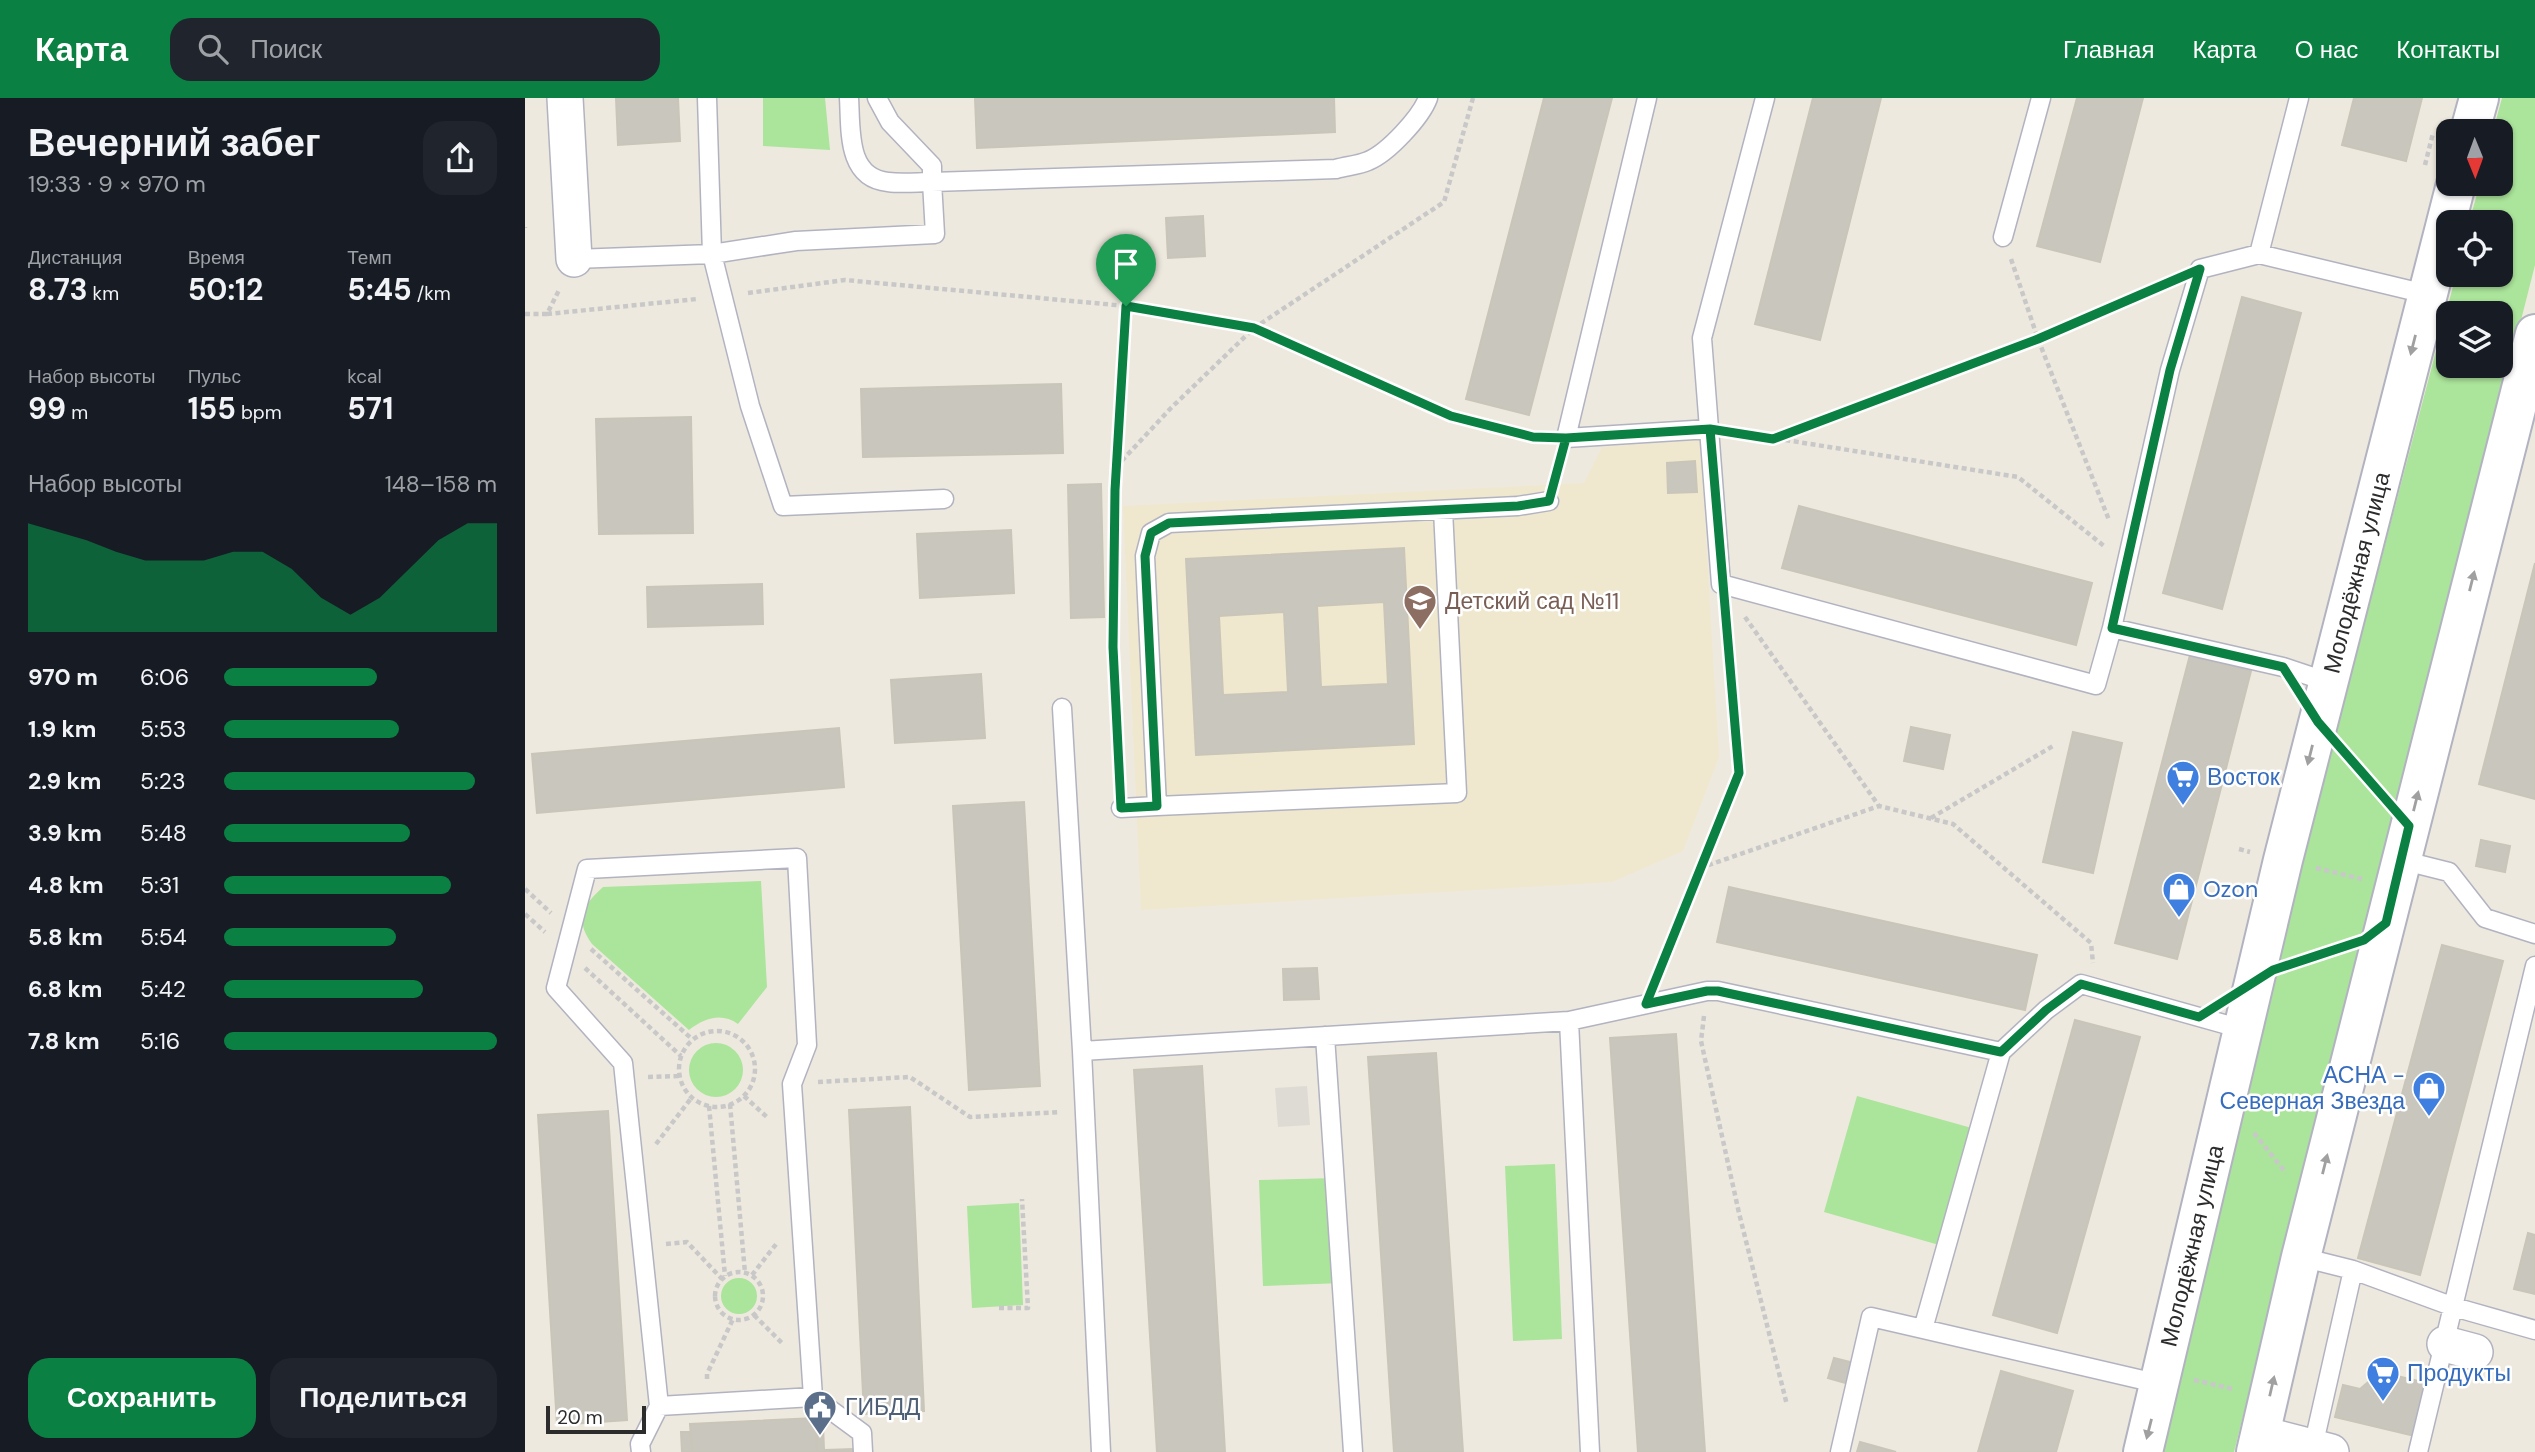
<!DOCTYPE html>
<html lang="ru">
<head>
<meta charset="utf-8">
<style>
  :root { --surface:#171b24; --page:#20242c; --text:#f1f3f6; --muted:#9ea1a6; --accent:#0b8043 }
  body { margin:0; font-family:"DM Sans",sans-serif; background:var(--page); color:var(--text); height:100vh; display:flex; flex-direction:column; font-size:26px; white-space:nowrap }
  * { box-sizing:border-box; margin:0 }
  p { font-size:23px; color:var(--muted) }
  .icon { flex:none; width:38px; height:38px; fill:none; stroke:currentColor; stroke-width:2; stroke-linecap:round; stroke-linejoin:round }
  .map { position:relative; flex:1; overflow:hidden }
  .details { display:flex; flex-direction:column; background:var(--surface); width:525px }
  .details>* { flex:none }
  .needle { width:46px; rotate:179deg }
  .buttons { position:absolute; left:1911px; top:21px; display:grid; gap:14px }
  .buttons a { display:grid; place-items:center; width:77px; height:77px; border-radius:14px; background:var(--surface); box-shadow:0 2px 5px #0004; font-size:35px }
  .scale { position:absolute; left:21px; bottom:18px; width:100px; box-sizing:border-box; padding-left:7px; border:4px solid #2c2c2c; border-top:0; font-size:19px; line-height:24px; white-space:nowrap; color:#2c2c2c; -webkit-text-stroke:5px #fff; paint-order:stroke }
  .pin { position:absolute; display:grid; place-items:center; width:60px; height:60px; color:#fff; margin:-72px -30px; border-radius:50% 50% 50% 0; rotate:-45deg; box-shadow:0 0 7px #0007 }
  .pin .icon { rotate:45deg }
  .round { display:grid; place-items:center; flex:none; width:74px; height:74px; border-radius:21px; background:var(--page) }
  .overview { display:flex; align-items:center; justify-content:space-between; height:119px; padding:0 28px }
  h1 { font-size:38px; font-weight:700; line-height:52px }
  .metrics { display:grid; grid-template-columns:repeat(3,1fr); gap:10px; height:119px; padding:7px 28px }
  .metrics div { display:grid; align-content:center }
  .metrics b { font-size:30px; font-weight:700 }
  .metrics small { font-size:19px; font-weight:400 }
  .metrics p { font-size:19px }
  .chart { height:196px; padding:14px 28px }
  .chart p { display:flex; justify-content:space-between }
  .chart svg { width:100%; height:126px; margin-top:7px; fill:var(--accent); opacity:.7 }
  .action { display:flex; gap:14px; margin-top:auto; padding:14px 28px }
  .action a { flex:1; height:80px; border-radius:21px; background:var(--accent); color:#fff; font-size:28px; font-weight:700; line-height:80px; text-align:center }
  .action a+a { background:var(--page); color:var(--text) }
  ul { padding:0 28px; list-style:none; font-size:23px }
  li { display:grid; grid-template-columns:112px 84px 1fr; align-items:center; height:52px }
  li i { height:18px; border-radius:9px; background:var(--accent) }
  header { display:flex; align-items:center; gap:42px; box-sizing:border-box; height:98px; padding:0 35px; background:var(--accent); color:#fff }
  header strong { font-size:33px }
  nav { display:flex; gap:38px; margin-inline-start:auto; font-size:24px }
  .search { width:490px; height:63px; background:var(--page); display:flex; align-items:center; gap:18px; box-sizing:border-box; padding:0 24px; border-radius:21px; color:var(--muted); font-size:26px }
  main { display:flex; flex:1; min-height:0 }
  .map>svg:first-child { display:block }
  .education { fill:#efe8ce }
  .green { fill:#abe49b; fill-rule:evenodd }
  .plaza { fill:#dedbd5 }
  .building { fill:#c9c6be; stroke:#c9c5b8; stroke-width:2; fill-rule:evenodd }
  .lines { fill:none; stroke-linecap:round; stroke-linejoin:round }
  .service-casing { stroke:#b2b3c0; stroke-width:21 }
  .minor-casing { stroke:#b2b3c0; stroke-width:38 }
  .tertiary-casing { stroke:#b2b3c0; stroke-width:42 }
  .path { stroke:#c8c8c8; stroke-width:4.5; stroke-dasharray:5 3.5; stroke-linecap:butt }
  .service { stroke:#fff; stroke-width:18 }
  .minor { stroke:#fff; stroke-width:35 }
  .tertiary { stroke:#fff; stroke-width:38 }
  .oneway { fill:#a0a0a0 }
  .route-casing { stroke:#fff; stroke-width:14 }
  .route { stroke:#0b8043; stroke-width:9 }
  .labels { text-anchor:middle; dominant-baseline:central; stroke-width:5; stroke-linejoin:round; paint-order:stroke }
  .street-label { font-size:23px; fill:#2c2c2c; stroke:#fff }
  .education-label { font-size:23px; fill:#785e54; stroke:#fff; text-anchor:start }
  .shop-label { font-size:23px; fill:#366cbe; stroke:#fff; text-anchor:start }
  .service-label { font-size:23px; fill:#4e5e75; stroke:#fff; text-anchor:start }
</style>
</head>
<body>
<header>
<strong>Карта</strong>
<div class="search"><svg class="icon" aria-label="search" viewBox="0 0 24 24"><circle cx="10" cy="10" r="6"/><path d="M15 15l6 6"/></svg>Поиск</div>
<nav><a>Главная</a><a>Карта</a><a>О нас</a><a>Контакты</a></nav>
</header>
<main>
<section class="details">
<div class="overview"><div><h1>Вечерний забег</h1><p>19:33 · 9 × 970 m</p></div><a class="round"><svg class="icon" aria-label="share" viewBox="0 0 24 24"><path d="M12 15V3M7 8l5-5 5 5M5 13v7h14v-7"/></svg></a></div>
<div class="metrics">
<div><p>Дистанция</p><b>8.73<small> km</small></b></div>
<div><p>Время</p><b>50:12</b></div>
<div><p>Темп</p><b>5:45<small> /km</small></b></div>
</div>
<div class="metrics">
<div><p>Набор высоты</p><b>99<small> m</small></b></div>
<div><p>Пульс</p><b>155<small> bpm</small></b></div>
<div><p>kcal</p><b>571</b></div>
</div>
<div class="chart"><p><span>Набор высоты</span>148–158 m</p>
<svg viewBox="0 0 160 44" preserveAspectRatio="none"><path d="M0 44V6L10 9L20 12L30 16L40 19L50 19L60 19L70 16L80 16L90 22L100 32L110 38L120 32L130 22L140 12L150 6L160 6V44z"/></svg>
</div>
<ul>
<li><b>970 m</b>6:06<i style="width:56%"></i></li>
<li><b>1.9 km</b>5:53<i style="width:64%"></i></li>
<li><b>2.9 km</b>5:23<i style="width:92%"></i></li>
<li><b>3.9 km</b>5:48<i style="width:68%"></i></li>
<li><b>4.8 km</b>5:31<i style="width:83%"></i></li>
<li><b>5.8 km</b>5:54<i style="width:63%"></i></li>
<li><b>6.8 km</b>5:42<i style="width:73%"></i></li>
<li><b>7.8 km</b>5:16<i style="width:100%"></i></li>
</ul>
<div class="action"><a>Сохранить</a><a>Поделиться</a></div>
</section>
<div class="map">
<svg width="2010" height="1354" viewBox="0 0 2010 1354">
  <rect width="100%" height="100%" fill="#eee9de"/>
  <path class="education" d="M1175,342L1194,659L1158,753L1087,784L616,812L598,408L1059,385L1077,349Z"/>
  <path class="green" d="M238,0H300L305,52L238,48Z
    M1977,0H2010V167L1709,1354H1634L1732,933L1931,177H1976V124H1944L1955,86H1976V33H1968ZM1923,215H1976V268H1923Z
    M236,783L242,889L213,926C197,914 179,920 164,932L67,846C49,821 58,807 78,789Z
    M164 972a27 27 0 1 1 54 0a27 27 0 1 1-54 0Z
    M1332,998L1454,1032L1421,1149L1299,1114Z
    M1030,1066L1037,1241L988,1243L980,1068Z
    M810,1080L817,1185L738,1188L734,1082Z
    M494,1105L498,1207L447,1210L442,1108Z
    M196 1198a18 18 0 1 1 36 0a18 18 0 1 1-36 0Z"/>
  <path class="plaza" d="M782,988L785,1027L753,1029L750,990Z"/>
  <path class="building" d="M91,0H153L155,43L93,47Z
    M450,0H809L810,34L452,50Z
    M1019,0H1087L1004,317L941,301Z
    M1288,0H1356L1295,242L1230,226Z
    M1552,0H1618L1575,164L1512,148Z
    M1829,0H1897L1881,63L1817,47Z
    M678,118L680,158L643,160L641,120Z
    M1717,199L1776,215L1697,511L1638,495Z
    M536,286L538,355L338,359L336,291Z
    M166,319L168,435L74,436L71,321Z
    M1170,363L1172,394L1143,395L1142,365Z
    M576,386L579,519L546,520L543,387Z
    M1274,408L1567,485L1551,547L1257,470Z
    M486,432L489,495L395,500L392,436Z
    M879,450L889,646L671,657L661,461ZM859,504L863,586L796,589L792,508ZM759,514L763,594L698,597L694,518Z
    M2010,465V701L1954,686Z
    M237,486L238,526L123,529L122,489Z
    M1665,557L1726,573L1652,861L1590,845Z
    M456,576L460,640L370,645L366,582Z
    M1386,629L1425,637L1418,671L1379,663Z
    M314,630L319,689L12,715L7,656Z
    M1548,634L1597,645L1568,775L1518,764Z
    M499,704L515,988L444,992L428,708Z
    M1956,742L1985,748L1980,774L1951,768Z
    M1204,789L1512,857L1500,912L1192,844Z
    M1917,847L1978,863L1895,1177L1833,1160Z
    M792,870L794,901L759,902L758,871Z
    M1550,922L1615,939L1532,1235L1468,1217Z
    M1151,936L1180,1354H1113L1085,940Z
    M911,955L938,1354H869L843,959Z
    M677,968L700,1354H632L609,972Z
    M385,1009L399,1313L339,1316L324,1012Z
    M83,1013L102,1322L32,1327L13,1017Z
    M2003,1135L2010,1137V1196L1989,1191Z
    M1309,1260L1329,1265L1324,1286L1303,1280Z
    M1476,1273L1548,1293L1531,1354H1453Z
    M1855,1274L1906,1286L1894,1339L1810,1319L1818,1287L1835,1291Z
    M290,1320L292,1354H167L165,1326Z
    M298,1327L299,1352L329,1351V1354H292L291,1328Z
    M156,1334H165L167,1354H157Z
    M1335,1344L1371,1354H1332Z"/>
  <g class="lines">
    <defs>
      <path id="service" d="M324,0C326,31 321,80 363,84C378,86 393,84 407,84L410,136L271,143L187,156L225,308L258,408L419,401
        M352,0L365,24L407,68V84L811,71C822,68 834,67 843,63C863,55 896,19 903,0
        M1122,0L1041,340L1185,331
        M1240,0L1177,240L1196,486L1571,587L1587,530
        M1774,0L1734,156L1901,196
        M1478,139L1516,0
        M1734,156L1675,171L1645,272L1587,530L1758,569L1803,584
        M49,161L187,156L182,0
        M918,412L932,695L632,708L620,458L626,435L644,425L993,408L1024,403
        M537,610L557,953
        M596,710L632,708
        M1876,762L1924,774L1960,820L2010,836
        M1044,923L1182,893H1193L1476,954
        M800,938L828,1354
        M1776,1159L1828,1172L1929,1209L2010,1232
        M1398,1231L1635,1286
        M134,1308L288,1299
        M1788,1349L1828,1172
        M116,1354L115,1346L134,1308L98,965L31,890L62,771L272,760L282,947L267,986L288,1299L337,1335L338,1354
        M576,1354L557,953L1044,923L1065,1354
        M1315,1354L1346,1219L1398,1231L1476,954L1521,912L1556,886L1717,931
        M1893,1354L2010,868"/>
      <path id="minor" d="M40,0L49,161
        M1920,1246L1950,1254
        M1736,1336L1806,1354"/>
      <g id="tertiary">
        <path d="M1945,33L1954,0"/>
        <path id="s1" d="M1618,1354L1758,762L1931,86"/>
        <path d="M1731,1354L1776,1159L2010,236"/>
      </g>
    </defs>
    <use href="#service" class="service-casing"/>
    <use href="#minor" class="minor-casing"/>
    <use href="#tertiary" class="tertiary-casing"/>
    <path class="path" d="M1900,67L1908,35
      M0,129V130
      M1486,161L1513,241L1584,422
      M223,195L320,182L601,208
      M0,216H22L35,190
      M22,216L172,201
      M1210,334L1493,379L1579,448
      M1250,340L1513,241L1645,183
      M591,369L646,310L729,230L919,104L948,0
      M1030,380L1035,361
      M1220,519L1354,708L1428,726L1566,845L1568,865
      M1821,656L1856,696
      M595,685L588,549L590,392L601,208L729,230L926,318L1016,339
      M1406,720L1528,648
      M1714,751L1725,754
      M1175,770L1354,708
      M1791,770L1837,781
      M0,791L26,815
      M0,816L20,834
      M66,851L167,941
      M1769,865L1817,849
      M60,870L156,958
      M1132,879L1214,675L1199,512
      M1179,918L1176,943L1214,1115L1262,1307
      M154 971a38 38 0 1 1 76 0a38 38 0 1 1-76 0Z
      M123,979L154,978
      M293,984L385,979L445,1019L535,1014
      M219,998L244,1021
      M205,1006L220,1175
      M184,1008L200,1178
      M1729,1035L1761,1075
      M131,1046L167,999
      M141,1146L162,1144L197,1181
      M190 1198a24 24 0 1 1 48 0a24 24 0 1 1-48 0Z
      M227,1177L252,1145
      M474,1210H503L497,1101
      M229,1217L258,1246
      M182,1281V1276L208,1221
      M1669,1282L1708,1291"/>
    <use href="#service" class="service"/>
    <use href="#minor" class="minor"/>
    <use href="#tertiary" class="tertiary"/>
  </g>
  <defs><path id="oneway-solid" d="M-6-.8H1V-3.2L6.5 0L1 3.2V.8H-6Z" transform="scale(1.75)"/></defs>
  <g class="oneway">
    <use href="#oneway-solid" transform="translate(1888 247) rotate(104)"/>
    <use href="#oneway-solid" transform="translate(1947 483) rotate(-76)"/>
    <use href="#oneway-solid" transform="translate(1785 657) rotate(104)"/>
    <use href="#oneway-solid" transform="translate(1891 703) rotate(-76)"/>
    <use href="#oneway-solid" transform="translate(1800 1066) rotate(-76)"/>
    <use href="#oneway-solid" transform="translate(1747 1288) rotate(-77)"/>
    <use href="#oneway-solid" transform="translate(1624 1331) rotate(104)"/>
  </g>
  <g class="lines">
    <defs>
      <path id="route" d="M601,208L729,230L926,318L1008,339L1041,340L1185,331L1214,675L1121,906L1182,893H1193L1476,954L1521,912L1556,886L1674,919L1748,872L1839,842L1861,825L1884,728L1793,624L1758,569L1587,530L1645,272L1675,171L1513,241L1248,341L1185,331L1041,340L1024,403L993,408L644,425L626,435L620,458L632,708L596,710L588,549L590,392L601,208"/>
    </defs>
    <use href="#route" class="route-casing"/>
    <use href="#route" class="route"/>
  </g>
  <defs>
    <symbol id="school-pin" viewBox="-11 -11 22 30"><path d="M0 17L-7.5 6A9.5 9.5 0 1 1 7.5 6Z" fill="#8d6e63" stroke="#fff"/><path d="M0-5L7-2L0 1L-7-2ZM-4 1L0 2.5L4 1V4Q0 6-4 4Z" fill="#fff"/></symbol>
    <symbol id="supermarket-pin" viewBox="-11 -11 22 30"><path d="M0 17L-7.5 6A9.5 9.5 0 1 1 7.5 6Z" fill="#3f7fe0" stroke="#fff"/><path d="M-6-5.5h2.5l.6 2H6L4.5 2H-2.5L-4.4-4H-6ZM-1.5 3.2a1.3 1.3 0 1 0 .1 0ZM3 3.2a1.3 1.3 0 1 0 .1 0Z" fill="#fff"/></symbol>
    <symbol id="shop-pin" viewBox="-11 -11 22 30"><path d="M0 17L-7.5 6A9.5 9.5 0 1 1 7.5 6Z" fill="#3f7fe0" stroke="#fff"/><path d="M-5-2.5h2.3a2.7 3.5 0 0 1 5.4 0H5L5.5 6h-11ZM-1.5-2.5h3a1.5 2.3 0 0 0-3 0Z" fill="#fff"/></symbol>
    <symbol id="civic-pin" viewBox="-11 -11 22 30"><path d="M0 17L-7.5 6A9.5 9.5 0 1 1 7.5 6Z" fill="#5c6f8a" stroke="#fff"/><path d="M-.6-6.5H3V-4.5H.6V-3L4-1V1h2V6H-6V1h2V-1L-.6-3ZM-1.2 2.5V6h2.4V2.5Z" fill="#fff"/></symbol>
  </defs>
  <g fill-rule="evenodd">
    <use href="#school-pin" x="876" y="484" width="38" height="52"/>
    <use href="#supermarket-pin" x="1639" y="660" width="38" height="52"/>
    <use href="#shop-pin" x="1635" y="772" width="38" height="52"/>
    <use href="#shop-pin" x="1885" y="971" width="38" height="52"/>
    <use href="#supermarket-pin" x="1839" y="1256" width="38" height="52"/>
    <use href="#civic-pin" x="276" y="1290" width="38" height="52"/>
  </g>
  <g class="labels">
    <g class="street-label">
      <text stroke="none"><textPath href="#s1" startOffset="905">Молодёжная улица</textPath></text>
      <text stroke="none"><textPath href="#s1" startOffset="212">Молодёжная улица</textPath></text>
    </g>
    <g class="education-label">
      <text x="920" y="503">Детский сад №11</text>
    </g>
    <g class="shop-label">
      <text x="1682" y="679">Восток</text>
      <text x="1678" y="791">Ozon</text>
      <text x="1880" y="977" text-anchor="end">АСНА -<tspan x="1880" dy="26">Северная Звезда</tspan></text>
      <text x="1882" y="1275">Продукты</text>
    </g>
    <g class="service-label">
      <text x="320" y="1309">ГИБДД</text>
    </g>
  </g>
</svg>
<div class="buttons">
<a><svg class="needle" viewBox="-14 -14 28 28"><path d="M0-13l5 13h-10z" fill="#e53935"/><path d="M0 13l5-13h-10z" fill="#9ea1a6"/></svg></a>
<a><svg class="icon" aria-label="locate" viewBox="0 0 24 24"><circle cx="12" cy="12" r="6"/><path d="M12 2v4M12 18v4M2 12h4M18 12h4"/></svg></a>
<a><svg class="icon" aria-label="layers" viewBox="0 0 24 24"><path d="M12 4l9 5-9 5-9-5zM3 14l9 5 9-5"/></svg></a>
</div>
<div class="scale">20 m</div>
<div class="pin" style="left:601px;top:208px;background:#1e9e55"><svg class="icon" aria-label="arrive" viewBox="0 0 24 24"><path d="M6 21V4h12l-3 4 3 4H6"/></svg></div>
</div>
</main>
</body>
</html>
